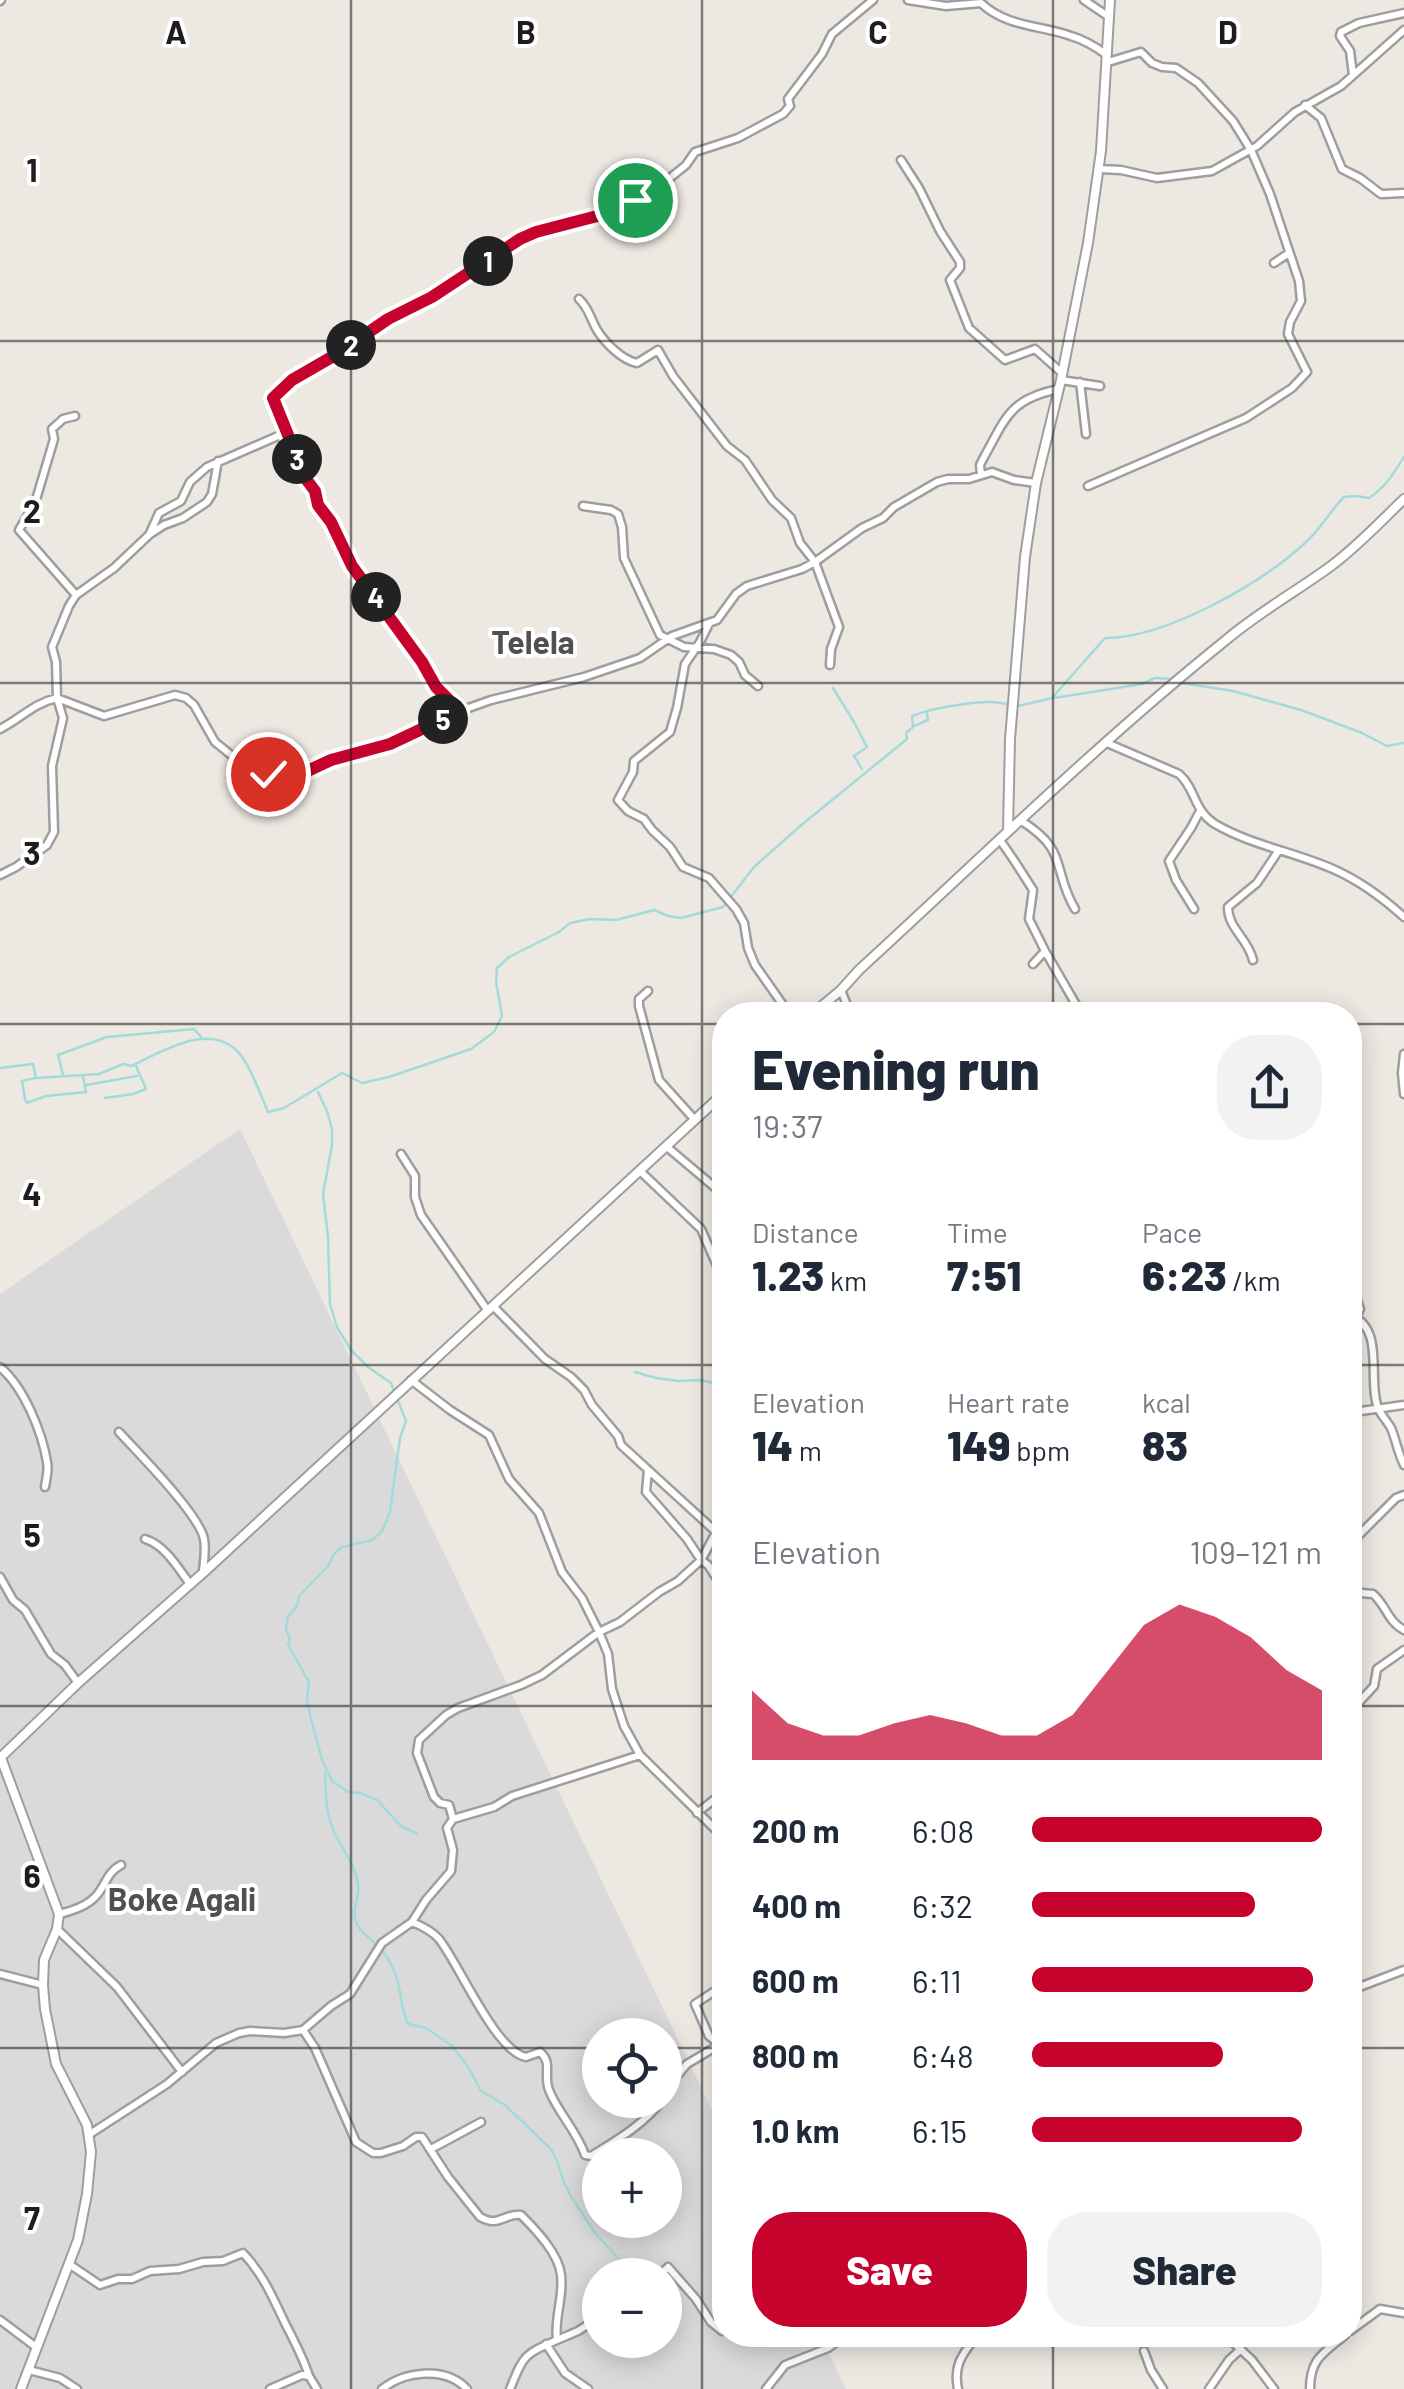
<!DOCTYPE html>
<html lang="en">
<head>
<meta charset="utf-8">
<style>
  :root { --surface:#fff; --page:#f2f2f3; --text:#1f2937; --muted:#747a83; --accent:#c6032c }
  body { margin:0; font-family:Barlow,sans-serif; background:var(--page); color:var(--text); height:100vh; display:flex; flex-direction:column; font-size:38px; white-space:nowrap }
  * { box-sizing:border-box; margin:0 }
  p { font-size:32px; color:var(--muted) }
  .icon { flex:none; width:55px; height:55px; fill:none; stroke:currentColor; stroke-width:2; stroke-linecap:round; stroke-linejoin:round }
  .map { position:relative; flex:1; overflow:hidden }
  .sheet { position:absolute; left:712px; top:1002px; width:650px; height:1345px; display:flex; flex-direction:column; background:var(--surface); border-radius:40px; box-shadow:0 5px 25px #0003 }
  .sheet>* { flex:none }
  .controls { position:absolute; left:582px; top:2018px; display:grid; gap:20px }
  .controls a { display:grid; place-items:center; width:100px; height:100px; border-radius:50%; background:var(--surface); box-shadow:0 5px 25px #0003; font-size:50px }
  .pin { position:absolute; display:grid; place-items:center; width:85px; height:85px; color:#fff; margin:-42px; border:5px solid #fff; border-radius:50%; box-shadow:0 2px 10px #0007 }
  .km { position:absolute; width:50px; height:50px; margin:-25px; border-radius:50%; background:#222; color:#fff; font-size:28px; line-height:50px; text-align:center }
  .round { display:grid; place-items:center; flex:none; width:105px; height:105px; border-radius:40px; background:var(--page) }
  .head { display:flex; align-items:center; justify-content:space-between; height:170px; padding:0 40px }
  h1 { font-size:55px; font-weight:800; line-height:75px }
  .stats { display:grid; grid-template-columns:repeat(3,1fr); gap:15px; height:170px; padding:10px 40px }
  .stats div { display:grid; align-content:center }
  .stats b { font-size:42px; font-weight:800 }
  .stats small { font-size:28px; font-weight:400 }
  .stats p { font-size:28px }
  .chart { height:280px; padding:20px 40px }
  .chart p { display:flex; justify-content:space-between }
  .chart svg { width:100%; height:180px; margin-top:10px; fill:var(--accent); opacity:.7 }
  .cta { display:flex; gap:20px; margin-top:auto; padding:20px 40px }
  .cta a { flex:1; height:115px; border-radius:40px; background:var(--accent); color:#fff; font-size:40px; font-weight:800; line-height:115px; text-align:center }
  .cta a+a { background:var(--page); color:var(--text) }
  ul { padding:0 40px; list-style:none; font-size:32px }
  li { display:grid; grid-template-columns:160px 120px 1fr; align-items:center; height:75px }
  li i { height:25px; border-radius:12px; background:var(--accent) }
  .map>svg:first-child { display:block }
  .residential { fill:#dbdada; fill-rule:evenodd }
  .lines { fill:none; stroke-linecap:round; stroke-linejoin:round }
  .stream { stroke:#a3dadb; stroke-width:2.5 }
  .minor-casing { stroke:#9e9e9e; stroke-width:11 }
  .tertiary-casing { stroke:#9e9e9e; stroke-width:12 }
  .minor { stroke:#fff; stroke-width:6 }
  .tertiary { stroke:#fff; stroke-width:8 }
  .route-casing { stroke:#fff; stroke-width:20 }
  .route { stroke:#c6032c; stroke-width:12 }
  .grid { fill:none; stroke:#1d1d1d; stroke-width:2.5; stroke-opacity:0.55 }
  .labels { text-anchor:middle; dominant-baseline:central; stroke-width:8; stroke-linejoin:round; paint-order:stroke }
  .quarter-label { font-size:32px; font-weight:bold; fill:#505050; stroke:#fff }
  .grid-label { font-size:32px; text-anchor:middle; font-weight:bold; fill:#1d1d1d; stroke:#fff; stroke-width:8; stroke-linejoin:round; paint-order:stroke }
</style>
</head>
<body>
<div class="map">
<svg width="1404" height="2389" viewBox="0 0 1404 2389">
  <rect width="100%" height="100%" fill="#eee8e2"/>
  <path class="residential" d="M240,1129L725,2137V2335H820L846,2389H0V1294ZM600,2035H665V2100H600ZM600,2155H665V2220H600ZM600,2275H665V2340H600Z"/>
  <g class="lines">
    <path class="stream" d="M1182,683L1233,691L1301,710L1362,733L1387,746L1404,743
      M833,688L854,722L867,747L854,756L862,769
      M1054,698L1142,684L1155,678L1173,679
      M1018,706L1052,698L1105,638C1166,638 1260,584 1304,544C1320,530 1330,511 1344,497L1356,496L1369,498C1386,487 1393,474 1404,457
      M914,726L928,720L927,713
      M0,1068L33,1064L36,1078L99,1074L123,1064L131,1066C160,1053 206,1023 235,1049C249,1061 260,1094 268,1112L284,1108L342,1073L362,1083L389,1077L471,1049L494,1032L502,1016L496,982L497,968L509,957L559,932L570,923L590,919L616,920L654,910L668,916L681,918L723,907L754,867L799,827L907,739L906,733L913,727L912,716C932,708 994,696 1010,706
      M63,1075L58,1055L107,1037L194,1029L201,1037
      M35,1078L22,1081L25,1099L27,1103L46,1096L86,1092L83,1076
      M86,1085L137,1076
      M318,1092L327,1111L332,1129V1145L323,1194L328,1237L330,1304L337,1327L351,1350L368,1367L391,1383L406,1421L400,1438L390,1512L382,1531L372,1540L342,1547L334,1554L328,1566L299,1596L297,1606L288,1616L286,1629L290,1640L288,1644L290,1648L309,1682L307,1698L310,1715L322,1760L332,1781L348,1792L360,1793L377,1800L401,1826L418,1834
      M105,1098L133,1094L146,1089L136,1066
      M635,1372L656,1378L679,1381L700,1380L714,1383L725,1394
      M325,1773C326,1791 325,1809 332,1827C339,1846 355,1863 358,1884C360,1898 351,1910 356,1922C359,1932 370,1938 377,1945C385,1952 390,1962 394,1971C402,1989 400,2008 408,2024L426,2028L451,2045L467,2065L481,2091L505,2105L551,2149L558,2163L564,2183L572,2198L595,2233L619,2259"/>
    <defs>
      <path id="minor" d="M908,0L946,6L981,3C1006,27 1040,25 1071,36C1085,40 1096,47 1107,55
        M1084,0L1109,17
        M0,1L1,0
        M1353,75L1350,51L1340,36L1341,32L1359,23L1404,13
        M1305,105L1321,118L1342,169L1360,178L1381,194L1404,193
        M901,160L919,188L940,231L960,262V268L950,280L969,328L1005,360L1035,349L1062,373
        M1099,169L1121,170L1157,178L1212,171L1257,146L1295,112L1341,86L1404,30
        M1274,263L1289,253
        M579,299C589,308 590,318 597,330C605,343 622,360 637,363L658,350L673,376L727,446L745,460L772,500L791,518L800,543L815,562L839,627L831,649L830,665
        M1061,380L1100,386
        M1080,382L1086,434
        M75,416L63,419L52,429L54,439L35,503L19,530L76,595
        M981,475L980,465L983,459C1006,418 1009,399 1059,389
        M1088,486L1246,418L1292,388L1307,372L1288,334L1290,322L1301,301L1299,281L1270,194L1251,150L1233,121L1198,83L1176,68L1162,67L1152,63L1141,52L1108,62
        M583,506L611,510L618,514L622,527L624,558L660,635L684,647L714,649L731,655L739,662L745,675L758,686
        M150,533L159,513L181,501L190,482L207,467L287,432
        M709,624L700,642L685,664L677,708L670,732L634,761L633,772L618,800L628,811L644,819L652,830L670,847L683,867L709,878L736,909L744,923L748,948L755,965L790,1015
        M460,711L446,699L436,687L422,662L351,566L331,522L318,505L315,491L305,479L274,405V396L292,380L337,354L388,319L432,297L520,239L536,231L584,221L614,210L665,182L686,165L695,152L738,138L783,114L790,106L788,99L822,54L832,34L873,0
        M0,729C20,719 34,703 57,698L104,716L175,695L186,698L194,705L215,742L236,759L268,774L277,776L303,773L331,760L390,744L460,711L491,700L584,677L640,658L672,636L717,620L736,594L747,586L802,569L815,562L862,528L883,518L894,507L937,482L948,479H969L992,472L1014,480L1036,483
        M1107,743L1179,774C1196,789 1193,810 1215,824C1251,845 1294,852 1333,869C1358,880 1383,898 1404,917
        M1020,820C1070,851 1051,868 1075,909
        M999,839C1012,856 1022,873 1033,890L1029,919L1045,951L1082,1015
        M0,875L16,867L47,845L54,832L52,766L63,718L57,698L56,662L52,647L69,606L76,595L114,568L150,534L164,525L183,518L207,502L212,494L218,461
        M1194,909L1176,880L1169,861L1191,828L1200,811
        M1253,960C1248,938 1228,929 1228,907L1257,883L1279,850
        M1033,964L1045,951
        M841,990L849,1010L855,1015
        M648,991L639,999V1006L659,1080L695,1120
        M1404,1054L1402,1073L1404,1094
        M667,1147L725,1196
        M401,1154L415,1176V1197L421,1215L488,1311
        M640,1171L701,1229L725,1284
        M1350,1279L1360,1309L1356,1317
        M493,1306L545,1359L571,1377L584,1390L592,1405L618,1436L621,1445L715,1531
        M1350,1315C1386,1328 1367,1380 1378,1408C1381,1415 1387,1421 1391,1428C1396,1440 1398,1453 1404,1465
        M0,1367C24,1387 42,1432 47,1462C49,1471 46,1479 45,1487
        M411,1380L450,1410L489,1435L509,1479L539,1513L562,1572L582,1598L599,1632L608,1654L612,1689L624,1726L640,1755L725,1839
        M1350,1410L1361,1411L1404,1405
        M119,1432C139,1454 199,1514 204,1539C206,1550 204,1561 203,1571
        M725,1520C714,1532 710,1546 701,1560L708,1565L725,1591
        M145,1539C165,1545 178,1568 190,1584
        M1350,1544L1396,1498L1404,1495
        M0,1577L13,1600L25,1610L51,1654L65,1665L78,1683
        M1350,1592L1373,1594C1386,1605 1388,1622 1404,1630
        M1350,1712L1374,1686L1377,1669L1404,1650
        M1350,1764L1355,1761
        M697,1813L725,1791
        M453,1819L449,1805L440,1803L434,1797L417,1753L419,1740L446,1715L458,1708L521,1685L542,1675L599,1632L620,1622L659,1592L678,1581L701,1560L687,1539L646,1492L648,1470
        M59,1914C72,1911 87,1906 96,1896C106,1885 107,1872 121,1865
        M412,1922C422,1926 432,1931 439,1939C459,1964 496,2052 526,2057L540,2052C553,2063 543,2074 549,2090C558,2113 577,2131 585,2155L591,2156C615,2141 645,2124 662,2100
        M57,1929L117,1987L182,2072
        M0,1974L43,1985
        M1350,1982L1354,1989L1404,1970
        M724,1985L695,2004L709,2036L725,2049
        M303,2030L315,2048L356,2142L373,2153H381L403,2146L416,2137H422L448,2177L480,2217C499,2228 504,2213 521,2215C536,2230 559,2254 561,2275C564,2297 554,2317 557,2340C523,2355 524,2355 510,2389
        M665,2088L667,2083L676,2077L687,2064L719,2045
        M90,2134L167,2084L216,2043L239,2033L250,2031L284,2033L303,2030L331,2006L350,1994L382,1943L412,1922L426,1900L451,1871L453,1850L447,1828L453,1819L494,1807L512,1796L640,1755
        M431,2149L481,2122
        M69,2264L100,2285L118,2279H132L150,2271L179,2269L203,2262L223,2261L243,2253C263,2274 273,2298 285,2323C294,2341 303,2357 309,2376
        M660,2275L668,2267L696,2299L711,2322L722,2331
        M0,2320L36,2347
        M1350,2331L1380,2309L1404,2313
        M882,2335L888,2339L896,2335
        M1225,2335L1252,2360L1274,2389
        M557,2340L578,2331L600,2317
        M546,2344L565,2373L588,2389
        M1144,2351L1151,2370L1163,2389
        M29,2370L60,2378L77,2389
        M270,2389L302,2375L309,2376L317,2389
        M382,2389C405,2371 445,2366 467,2389
        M766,2389L785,2365L828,2348L846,2335
        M958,2389C953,2364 963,2354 977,2335
        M1209,2389L1229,2360L1241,2349
        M1310,2389C1310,2358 1324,2353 1345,2335"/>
      <path id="tertiary" d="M1008,830L1010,739L1025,557L1036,483L1061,380L1088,243L1101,151L1110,0
        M811,1015L841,990L859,970C980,859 1098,743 1226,640C1259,612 1297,591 1331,566C1358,546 1380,522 1404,499
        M0,1758L78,1683L203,1573L725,1092
        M1,1758L59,1914L57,1929L44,1960L43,1985L45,2009L56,2064L87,2125L91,2152L87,2194L78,2240L21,2389"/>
    </defs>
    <use href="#minor" class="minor-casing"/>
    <use href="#tertiary" class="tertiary-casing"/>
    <use href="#minor" class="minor"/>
    <use href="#tertiary" class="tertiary"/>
  </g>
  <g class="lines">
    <defs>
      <path id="route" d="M268,774L278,776L303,773L331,760L390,744L460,711L436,687L422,662L352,566L331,522L318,505L315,491L306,479L273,398L292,380L337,354L388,319L432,297L520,239L536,232L605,214L635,200"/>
    </defs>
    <use href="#route" class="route-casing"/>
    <use href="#route" class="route"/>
  </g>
  <path class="grid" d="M351,0V2389M702,0V2389M1053,0V1015M0,341H1404M0,683H1404M0,1024H725M1350,1024H1404M0,1365H725M1350,1365H1404M0,1706H725M1350,1706H1404M0,2048H600M665,2048H725M1350,2048H1404M1053,2335V2389"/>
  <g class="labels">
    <g class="quarter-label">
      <text x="533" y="641">Telela</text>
      <text x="182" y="1898">Boke Agali</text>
    </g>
  </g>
  <g class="grid-label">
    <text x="176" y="44">A</text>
    <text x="526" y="44">B</text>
    <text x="878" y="44">C</text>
    <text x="1228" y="44">D</text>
    <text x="32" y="182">1</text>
    <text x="32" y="523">2</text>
    <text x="32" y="865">3</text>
    <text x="32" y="1206">4</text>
    <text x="32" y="1547">5</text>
    <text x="32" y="1888">6</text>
    <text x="32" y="2230">7</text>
  </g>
</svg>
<div class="controls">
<a><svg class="icon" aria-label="locate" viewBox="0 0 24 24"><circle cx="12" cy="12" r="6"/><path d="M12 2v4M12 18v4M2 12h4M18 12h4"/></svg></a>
<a>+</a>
<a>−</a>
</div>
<div class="pin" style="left:635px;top:200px;background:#1e9e55"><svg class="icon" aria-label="arrive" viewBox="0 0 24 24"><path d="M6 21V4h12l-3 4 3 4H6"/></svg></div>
<div class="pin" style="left:268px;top:774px;background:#d93025"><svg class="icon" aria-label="check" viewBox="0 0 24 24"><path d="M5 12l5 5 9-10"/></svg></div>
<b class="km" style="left:488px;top:261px">1</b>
<b class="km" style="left:351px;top:345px">2</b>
<b class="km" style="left:297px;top:459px">3</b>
<b class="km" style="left:376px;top:597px">4</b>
<b class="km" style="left:443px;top:719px">5</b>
<section class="sheet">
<div class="head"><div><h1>Evening run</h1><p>19:37</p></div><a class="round"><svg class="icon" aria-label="share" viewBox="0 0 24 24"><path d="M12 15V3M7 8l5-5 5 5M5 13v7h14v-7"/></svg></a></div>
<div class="stats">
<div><p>Distance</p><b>1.23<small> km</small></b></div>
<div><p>Time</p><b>7:51</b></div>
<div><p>Pace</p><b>6:23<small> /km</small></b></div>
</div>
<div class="stats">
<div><p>Elevation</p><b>14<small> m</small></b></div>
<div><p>Heart rate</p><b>149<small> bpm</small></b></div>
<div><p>kcal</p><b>83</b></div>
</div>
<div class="chart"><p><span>Elevation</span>109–121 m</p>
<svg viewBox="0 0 160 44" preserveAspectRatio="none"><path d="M0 44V27L10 35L20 38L30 38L40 35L50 33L60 35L70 38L80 38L90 33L100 22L110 11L120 6L130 9L140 14L150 22L160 27V44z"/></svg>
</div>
<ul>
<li><b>200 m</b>6:08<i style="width:100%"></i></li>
<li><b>400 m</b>6:32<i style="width:77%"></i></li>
<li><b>600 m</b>6:11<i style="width:97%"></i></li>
<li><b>800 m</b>6:48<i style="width:66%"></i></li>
<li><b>1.0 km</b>6:15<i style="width:93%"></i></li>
</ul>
<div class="cta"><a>Save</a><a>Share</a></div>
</section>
</div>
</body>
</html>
